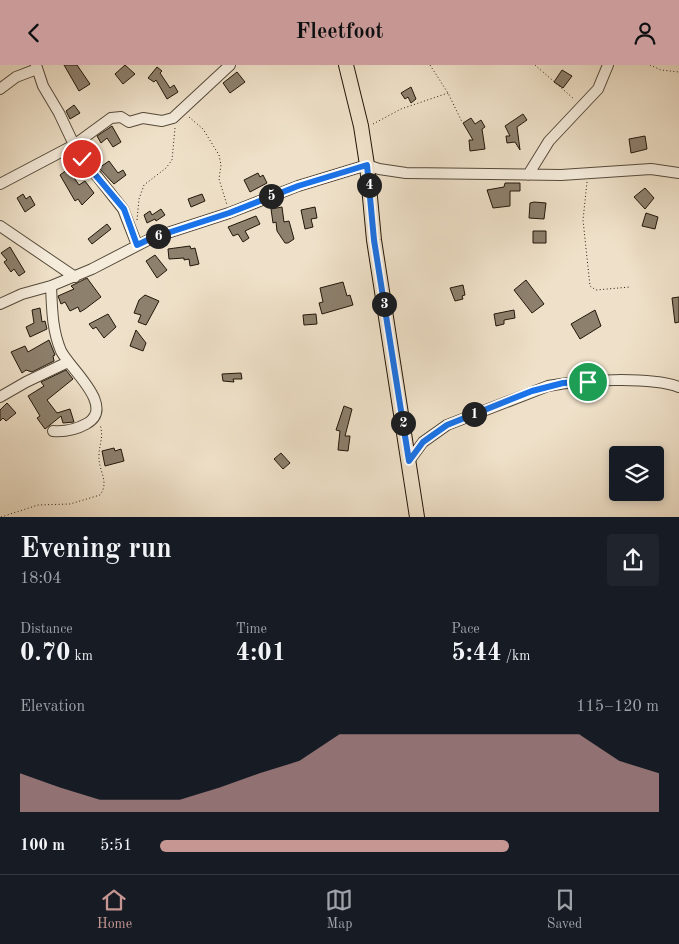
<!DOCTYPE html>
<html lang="en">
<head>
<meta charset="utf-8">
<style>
  :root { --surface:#171b24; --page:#20242c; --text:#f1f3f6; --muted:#9ea1a6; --line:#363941; --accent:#c59692 }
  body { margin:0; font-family:"Old Standard TT",serif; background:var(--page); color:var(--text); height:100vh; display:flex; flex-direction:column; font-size:19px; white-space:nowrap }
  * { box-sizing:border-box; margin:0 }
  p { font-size:16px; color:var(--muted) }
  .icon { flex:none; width:28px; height:28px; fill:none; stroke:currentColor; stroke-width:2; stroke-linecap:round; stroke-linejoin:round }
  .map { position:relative; height:452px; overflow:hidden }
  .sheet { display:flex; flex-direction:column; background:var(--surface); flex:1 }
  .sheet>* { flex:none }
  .buttons { position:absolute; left:609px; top:381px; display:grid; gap:10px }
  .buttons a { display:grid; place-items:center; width:55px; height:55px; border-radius:5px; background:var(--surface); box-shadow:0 2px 8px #0003; font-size:25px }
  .pin { position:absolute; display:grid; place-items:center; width:42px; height:42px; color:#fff; margin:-21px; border:2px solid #fff; border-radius:50%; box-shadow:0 1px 5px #0007 }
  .km { position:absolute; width:25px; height:25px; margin:-12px; border-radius:50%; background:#222; color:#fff; font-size:14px; line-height:25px; text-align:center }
  .round { display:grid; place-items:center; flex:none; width:52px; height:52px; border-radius:5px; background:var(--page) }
  .overview { display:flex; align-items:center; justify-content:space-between; height:85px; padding:0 20px }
  h1 { font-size:28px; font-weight:700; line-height:38px }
  .stats { display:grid; grid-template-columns:repeat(3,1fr); gap:8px; height:85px; padding:5px 20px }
  .stats div { display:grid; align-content:center }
  .stats b { font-size:25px; font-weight:700 }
  .stats small { font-size:14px; font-weight:400 }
  .stats p { font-size:14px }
  .chart { height:140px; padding:10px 20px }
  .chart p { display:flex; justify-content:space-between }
  .chart svg { width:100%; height:90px; margin-top:5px; fill:var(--accent); opacity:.7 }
  ul { padding:0 20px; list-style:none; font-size:16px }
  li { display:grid; grid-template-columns:80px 60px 1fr; align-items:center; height:38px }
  li i { height:12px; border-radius:6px; background:var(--accent) }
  header { display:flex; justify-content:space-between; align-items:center; height:65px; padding:0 20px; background:var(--accent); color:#111; font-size:22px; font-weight:700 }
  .tab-bar { display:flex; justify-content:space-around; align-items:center; height:70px; border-top:1px solid var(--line); background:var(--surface); font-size:14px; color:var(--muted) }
  .tab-bar a { display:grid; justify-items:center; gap:2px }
  .tab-bar .active { color:var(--accent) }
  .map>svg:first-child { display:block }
  .building { fill:#8d806d; stroke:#22170a }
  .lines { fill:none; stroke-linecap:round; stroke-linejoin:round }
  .minor-casing { stroke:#554a3a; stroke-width:12 }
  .major-casing { stroke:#22170a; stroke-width:16 }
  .path { stroke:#22170a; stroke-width:1; stroke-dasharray:1 2.5; stroke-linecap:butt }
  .minor { stroke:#f5ecdc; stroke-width:10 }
  .major { stroke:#efe1c9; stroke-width:14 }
  .route-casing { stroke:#fff; stroke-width:10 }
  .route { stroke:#1a73e8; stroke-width:6 }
</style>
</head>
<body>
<header><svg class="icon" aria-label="back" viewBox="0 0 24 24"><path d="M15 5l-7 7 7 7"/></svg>Fleetfoot<svg class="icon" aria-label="person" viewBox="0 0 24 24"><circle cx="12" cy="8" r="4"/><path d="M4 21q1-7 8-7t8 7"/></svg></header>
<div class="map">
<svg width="679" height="452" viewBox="0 0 679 452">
  <rect width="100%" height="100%" fill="#efe1c9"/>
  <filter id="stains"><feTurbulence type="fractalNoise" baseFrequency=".004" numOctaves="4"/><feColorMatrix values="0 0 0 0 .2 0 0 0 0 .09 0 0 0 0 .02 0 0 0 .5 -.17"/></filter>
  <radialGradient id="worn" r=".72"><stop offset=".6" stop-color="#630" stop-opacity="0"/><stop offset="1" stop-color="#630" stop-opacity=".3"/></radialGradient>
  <path class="building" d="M64,0H77L90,19L79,26Z
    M125,0L135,9L123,19L115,9Z
    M157,2L162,6L160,8L170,23L174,20L178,27L167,34L156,15L154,17L148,13Z
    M562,5L572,11L563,23L554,17Z
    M237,7L245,17L230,28L223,18Z
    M411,22L416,34L411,38L408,32L405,34L401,28Z
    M74,40L80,48L70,54L66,46Z
    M523,49L527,55L517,62L520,85L515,77L507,78L506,71H510L505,61Z
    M471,53L475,59L481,55L485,62L482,64L485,84L470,86L469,75H473L463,58Z
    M112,61L121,77L113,82L107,73L101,78L97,71Z
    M645,71L647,84L631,88L629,74Z
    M109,96L118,108L123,105L126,110L114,119L99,103Z
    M68,104L79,120L85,116L94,128L82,140L78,134L75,136L60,110Z
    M258,108L260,112L263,110L267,118L250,127L244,115Z
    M505,118H520V126H510V141L493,143L487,125L504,122Z
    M645,123L654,133L645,144L634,132Z
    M23,129L26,134L30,131L35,140L25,147L17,133Z
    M202,129L205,136L191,142L188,134Z
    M534,137L546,138L544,154L529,153L530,138Z
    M282,142L284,157L289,156L294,174L288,178H285L277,166L276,157L273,158L271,144Z
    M315,142L317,153L311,154L313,162L305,164L301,145Z
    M161,144L165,150L156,156L155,154L147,158L144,150L150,146L152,150Z
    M646,148L658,152L655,164L642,161Z
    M256,151L260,159L245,166L249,173L243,177L238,169L233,171L228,162Z
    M107,159L111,164L92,179L88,174Z
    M533,166H546V178H533Z
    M190,181L191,184L195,183L199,199L190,201L189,194L184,195V193L169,194L168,184Z
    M10,182L25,207L19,211L14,204L11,207L4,197L7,195L1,188Z
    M155,190L167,205L157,213L146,196Z
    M87,213L101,232L85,244L80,247L78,242L70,246L65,237L61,239L58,231L74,224L71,221Z
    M526,215L544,239L532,248L514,225Z
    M343,217L347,231L350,230L353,240L322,249L319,238L323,237L320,223Z
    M463,220L465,230L462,231L463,234L455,236L450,223Z
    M145,230L159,236L146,260L138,257L141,250L134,248L139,235Z
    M679,232V257L675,258L672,233Z
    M40,243L42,257L45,256L47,264L30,272L26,262L34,258L32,245Z
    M514,245L515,253L504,255V259L496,261L494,249Z
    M595,245L601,261L580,274L571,259Z
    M108,249L116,262L104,273L96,262L93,264L89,259Z
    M316,249L317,259L304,260L303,250Z
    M136,265L146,278L143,286L130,281Z
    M49,275L55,290L53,291L54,296L32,307L26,305L22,308L11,287L25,281L28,287Z
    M66,305L73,314L47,335L57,348L70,344L74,357L63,358L61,351L45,364L37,353L40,351L28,331L44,321L41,317Z
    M241,308L242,314H233L234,317L223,316L222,309Z
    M7,338L16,348L6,356L3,353L0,356V345Z
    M344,341L352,344L345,371H350L348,386L338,385L340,366L336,365Z
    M114,383L115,386L121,384L124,396L105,401L102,386Z
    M281,388L290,398L283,404L274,394Z"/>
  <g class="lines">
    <defs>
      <path id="minor" d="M36,0L43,21L59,48L77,86L123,144L137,180
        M0,24L16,12L37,4
        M528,110L549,76L598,24L608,0
        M0,119L74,80L111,53L121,52L129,57L143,53L162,56L173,53L230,0
        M0,161L75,212
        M51,221C52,243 52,265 61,286C70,304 117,342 86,359C75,365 65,367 53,366
        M0,239L22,229L51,221L92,204L152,173L229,148L298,121L367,100L379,104L406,108L561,110L651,104L679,108
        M0,332L26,317L68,297
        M409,396L423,377L447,360L548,321C580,315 649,311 679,322"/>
      <path id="major" d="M346,0L361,61L367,100L374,175L417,452"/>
    </defs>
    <use href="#minor" class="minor-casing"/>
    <use href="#major" class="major-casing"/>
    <path class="path" d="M430,0L448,28L462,57
      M535,0L574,34
      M650,0L661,5L679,7
      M189,52L203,64L219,90L221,100L219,114L227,140
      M373,59L401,44L448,28
      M587,117L583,155L590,221L596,225L630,222
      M137,155L139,134L144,120L166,103L172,95L175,63
      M1,452L38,440L70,439L100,430C110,417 98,405 99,391C99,378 104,374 100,359"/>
    <use href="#minor" class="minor"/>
    <use href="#major" class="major"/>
  </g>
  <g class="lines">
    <defs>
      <path id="route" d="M82,94L124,144L137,180L152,173L229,148L298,121L367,100L374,175L409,396L423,377L447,360L532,326L563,318L588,317"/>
    </defs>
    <use href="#route" class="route-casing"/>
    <use href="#route" class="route"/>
  </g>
  <rect width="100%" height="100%" filter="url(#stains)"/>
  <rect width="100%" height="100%" fill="url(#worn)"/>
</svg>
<div class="buttons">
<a><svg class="icon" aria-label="layers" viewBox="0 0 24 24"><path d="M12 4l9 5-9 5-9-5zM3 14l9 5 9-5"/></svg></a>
</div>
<div class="pin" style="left:588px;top:317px;background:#1e9e55"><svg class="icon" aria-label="arrive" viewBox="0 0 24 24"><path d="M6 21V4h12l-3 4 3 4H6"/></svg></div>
<div class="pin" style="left:82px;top:94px;background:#d93025"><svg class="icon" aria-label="check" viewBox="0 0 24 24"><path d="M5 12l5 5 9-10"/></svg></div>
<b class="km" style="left:474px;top:349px">1</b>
<b class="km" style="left:403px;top:358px">2</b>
<b class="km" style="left:384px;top:239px">3</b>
<b class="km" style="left:369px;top:120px">4</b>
<b class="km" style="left:271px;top:131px">5</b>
<b class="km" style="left:158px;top:171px">6</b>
</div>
<section class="sheet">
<div class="overview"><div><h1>Evening run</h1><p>18:04</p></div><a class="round"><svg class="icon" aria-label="share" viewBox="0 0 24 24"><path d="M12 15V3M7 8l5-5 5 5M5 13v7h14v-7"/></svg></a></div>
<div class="stats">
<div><p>Distance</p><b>0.70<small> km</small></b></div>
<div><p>Time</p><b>4:01</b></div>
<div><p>Pace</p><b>5:44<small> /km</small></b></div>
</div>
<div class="chart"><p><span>Elevation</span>115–120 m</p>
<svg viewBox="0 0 160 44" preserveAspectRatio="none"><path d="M0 44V25L10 32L20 38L30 38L40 38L50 32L60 25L70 19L80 6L90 6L100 6L110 6L120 6L130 6L140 6L150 19L160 25V44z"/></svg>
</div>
<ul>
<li><b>100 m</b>5:51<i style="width:70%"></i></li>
</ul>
</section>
<nav class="tab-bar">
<a class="active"><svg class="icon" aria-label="home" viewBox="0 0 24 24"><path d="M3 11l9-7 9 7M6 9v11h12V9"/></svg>Home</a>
<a><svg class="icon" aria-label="map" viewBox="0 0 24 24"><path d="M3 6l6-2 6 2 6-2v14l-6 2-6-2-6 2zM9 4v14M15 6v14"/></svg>Map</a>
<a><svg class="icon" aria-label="saved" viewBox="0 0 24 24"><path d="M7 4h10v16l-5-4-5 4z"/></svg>Saved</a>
</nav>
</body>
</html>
